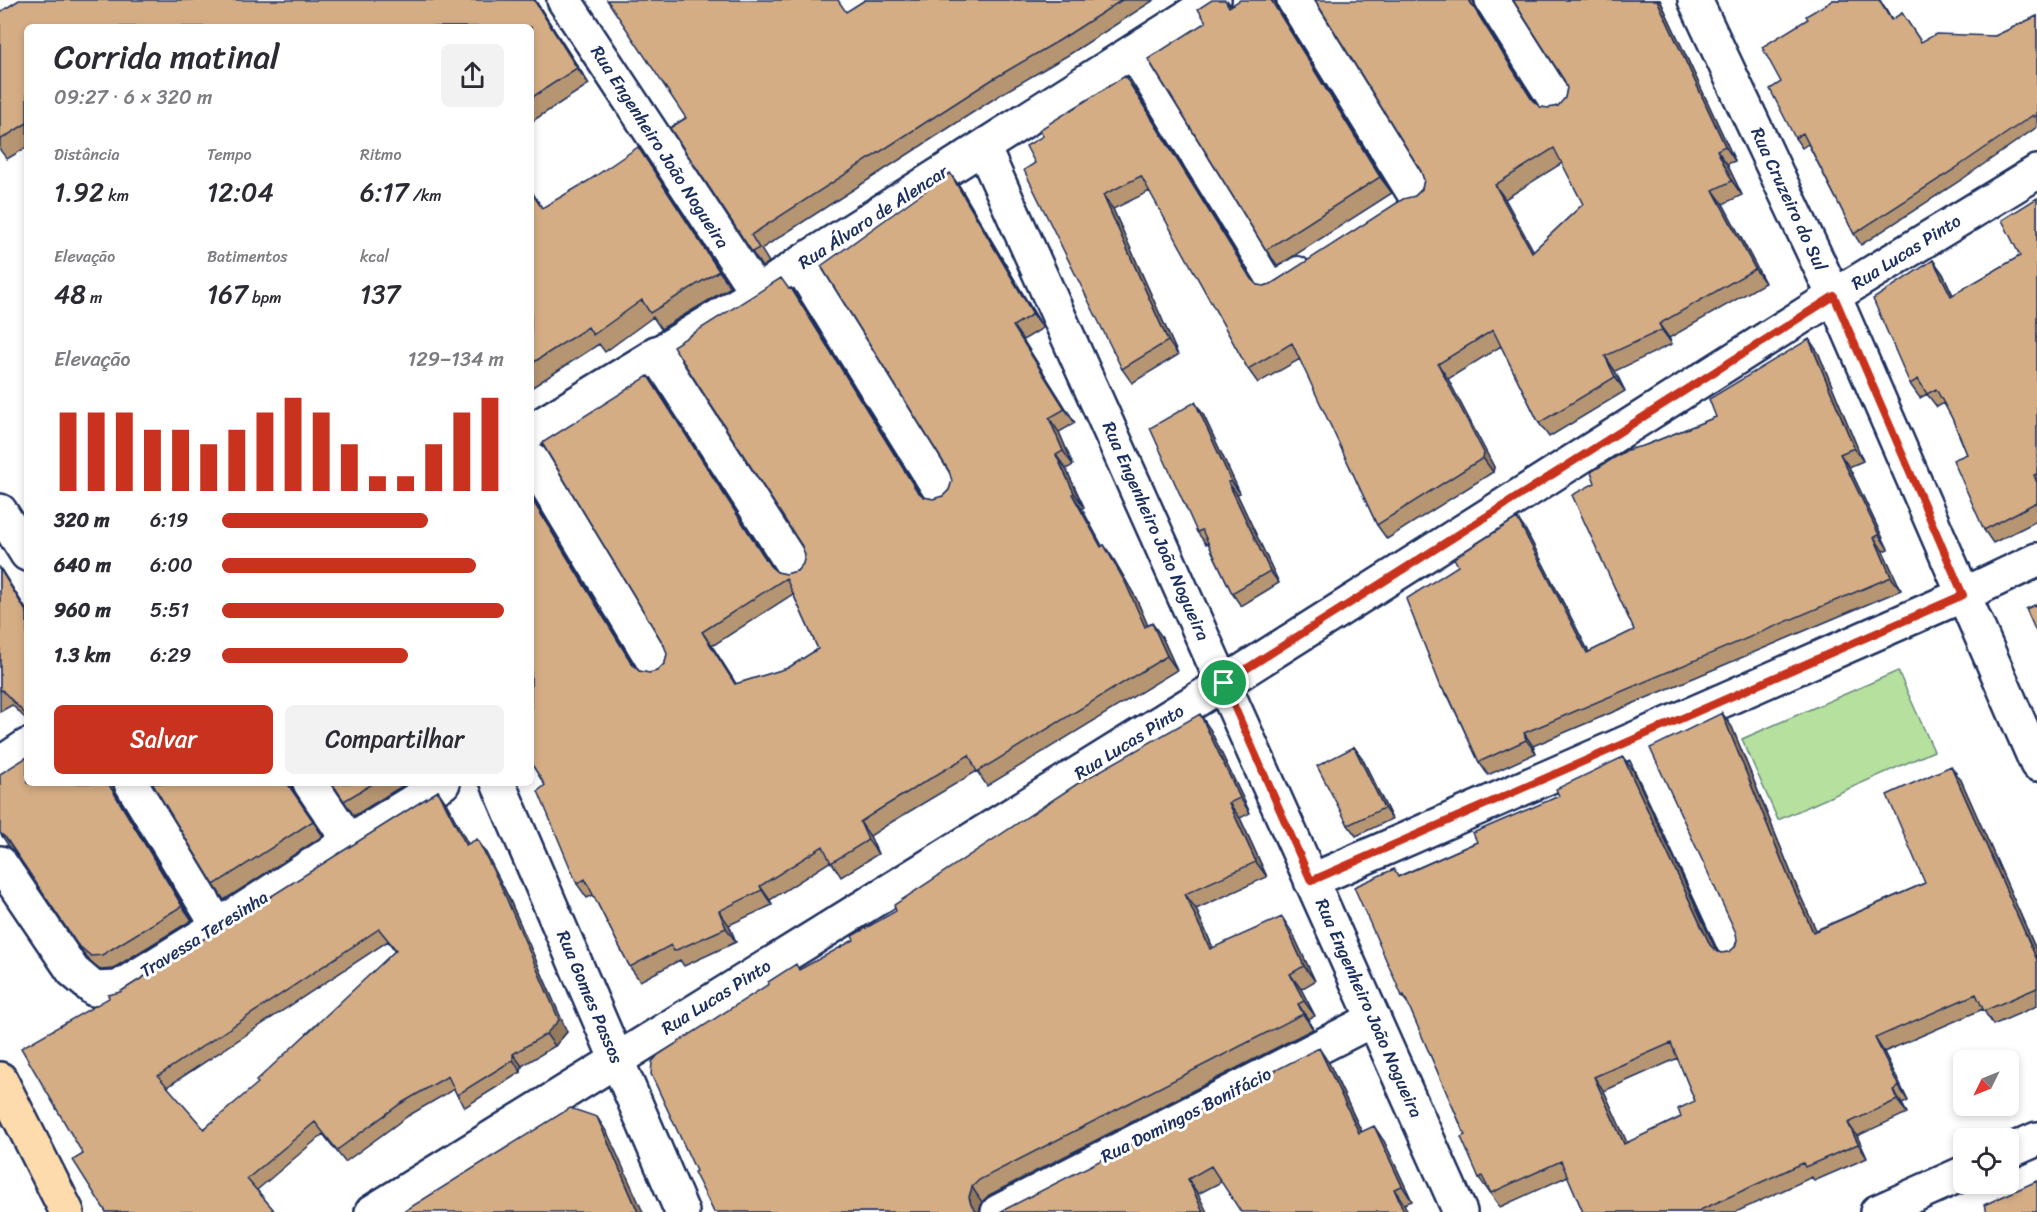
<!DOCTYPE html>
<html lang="pt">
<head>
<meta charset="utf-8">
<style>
  :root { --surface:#fff; --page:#f2f2f3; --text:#2b2b33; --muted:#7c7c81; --accent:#c8321e }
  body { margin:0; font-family:Sriracha,sans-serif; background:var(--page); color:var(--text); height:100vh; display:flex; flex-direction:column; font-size:22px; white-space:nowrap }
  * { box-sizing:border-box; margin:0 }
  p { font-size:20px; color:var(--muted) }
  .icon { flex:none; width:33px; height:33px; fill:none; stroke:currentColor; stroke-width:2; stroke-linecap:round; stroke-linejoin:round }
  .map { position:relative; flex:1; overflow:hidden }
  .sheet { position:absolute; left:24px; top:24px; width:510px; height:762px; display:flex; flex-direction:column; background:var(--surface); border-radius:9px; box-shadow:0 3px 9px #0003 }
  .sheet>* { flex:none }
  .needle { width:39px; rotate:227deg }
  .tools { position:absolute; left:1953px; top:1050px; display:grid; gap:12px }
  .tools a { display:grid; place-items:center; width:66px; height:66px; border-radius:9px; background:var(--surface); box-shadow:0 3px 9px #0003; font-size:30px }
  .pin { position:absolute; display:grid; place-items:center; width:51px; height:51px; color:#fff; margin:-26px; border:3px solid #fff; border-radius:50%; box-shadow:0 2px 6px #0007 }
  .round { display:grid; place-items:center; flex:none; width:63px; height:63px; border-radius:9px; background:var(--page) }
  .summary { display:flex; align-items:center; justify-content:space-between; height:102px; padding:0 30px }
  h1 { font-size:33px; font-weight:600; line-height:45px }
  .stats { display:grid; grid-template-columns:repeat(3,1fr); gap:9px; height:102px; padding:6px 30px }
  .stats div { display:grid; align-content:center }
  .stats b { font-size:26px; font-weight:600 }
  .stats small { font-size:16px; font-weight:400 }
  .stats p { font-size:16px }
  .chart { height:168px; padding:12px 30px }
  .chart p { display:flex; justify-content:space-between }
  .chart svg { width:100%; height:108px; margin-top:6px; stroke:var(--accent); stroke-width:6 }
  .primary-button { display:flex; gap:12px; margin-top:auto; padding:12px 30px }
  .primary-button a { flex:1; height:69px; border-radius:9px; background:var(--accent); color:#fff; font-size:24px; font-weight:600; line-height:69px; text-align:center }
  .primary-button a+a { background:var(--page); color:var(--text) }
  ul { padding:0 30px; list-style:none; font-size:20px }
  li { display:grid; grid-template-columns:96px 72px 1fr; align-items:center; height:45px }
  li i { height:15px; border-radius:8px; background:var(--accent) }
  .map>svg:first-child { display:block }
  .garden { fill:#b5e09d; stroke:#68887e; stroke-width:1.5 }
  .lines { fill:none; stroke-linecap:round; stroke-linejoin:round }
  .service-casing { stroke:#1b2f5e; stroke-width:28 }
  .minor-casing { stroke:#1b2f5e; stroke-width:38 }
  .primary-casing { stroke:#1b2f5e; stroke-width:38 }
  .service { stroke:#fff; stroke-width:24 }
  .minor { stroke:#fff; stroke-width:33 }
  .primary { stroke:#fedbac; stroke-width:33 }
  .wall { fill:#b69572; stroke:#1b2f5e; stroke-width:1.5; fill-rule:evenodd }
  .shaded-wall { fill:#94795d; stroke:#1b2f5e; stroke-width:1.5 }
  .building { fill:#d4ad85; stroke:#1b2f5e; stroke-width:1.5; fill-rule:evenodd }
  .route-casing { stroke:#fff; stroke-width:12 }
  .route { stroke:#c8321e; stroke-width:8 }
  .labels { text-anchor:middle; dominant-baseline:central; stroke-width:6; stroke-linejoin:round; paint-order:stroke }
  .street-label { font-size:18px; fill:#1b2f5e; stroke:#fff }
</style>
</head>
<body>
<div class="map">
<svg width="2037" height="1212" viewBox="0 0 2037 1212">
  <rect width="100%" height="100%" fill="#fff"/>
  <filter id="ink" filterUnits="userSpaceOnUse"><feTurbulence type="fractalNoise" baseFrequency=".0167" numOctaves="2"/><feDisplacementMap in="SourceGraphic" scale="12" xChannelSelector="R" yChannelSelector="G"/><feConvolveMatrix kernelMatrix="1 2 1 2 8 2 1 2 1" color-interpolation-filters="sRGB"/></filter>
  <g filter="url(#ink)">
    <path class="garden" d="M1898,671L1934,751L1778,820L1742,739Z"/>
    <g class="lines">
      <defs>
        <path id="service" d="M1129,53L1273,286L1298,269
          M1634,739L1733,953"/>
        <path id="minor" d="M564,0L757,293
          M1294,0L1415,195
          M1492,0L1558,104
          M1695,0L1834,296L2037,764
          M983,147L1460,1212
          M799,264L943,495
          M656,353L796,570
          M531,431L757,293L799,264L1214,0
          M531,459L658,669
          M0,511L27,554
          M0,764L27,746
          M131,783L218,926
          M310,783L349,841
          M498,783L682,1212
          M0,863L73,971L94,989L118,988L218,926L349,841L443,783
          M1311,881L1963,595L2037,560
          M2008,1152L2037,1139
          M372,1212L1224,683L1834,296L2037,172
          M998,1212L1374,1019
          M1877,1212L1964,1173"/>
        <path id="primary" d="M0,1079L67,1212"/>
      </defs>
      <use href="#service" class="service-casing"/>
      <use href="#minor" class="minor-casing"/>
      <use href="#primary" class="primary-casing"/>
      <use href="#service" class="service"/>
      <use href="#minor" class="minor"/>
      <use href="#primary" class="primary"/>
    </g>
    <path class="wall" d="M535,0L589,84L531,122V27H27V147L7,159L0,150V12Z
      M865,0H1154L1070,54L1003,93L761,249L769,262L762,267L670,128Z
      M1227,0L1231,6L1275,2L1278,10L1392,193L1278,266L1266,250Z
      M1473,0L1476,10L1534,102L1540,107L1549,108L1558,106L1565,98L1567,88L1564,80L1513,0H1660L1735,161L1727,164L1742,195L1723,204L1765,283L1669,338L1672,344L1615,371L1625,391L1549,437L1539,423L1501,346L1448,379L1494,467L1493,472L1387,539L1377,525L1300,359L1258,383L1248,369L1150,191L1113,209L1178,355L1132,383L1122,369L1035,163L1135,90L1254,282L1257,285L1264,286L1271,284L1415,196L1422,189L1424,180L1421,171ZM1562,163L1583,204L1533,251L1505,199Z
      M1833,0H1880L1892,20L1902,13L1921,42L1995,36L2037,16V127L1961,180L1861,245L1854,234L1808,144L1802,148L1795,138L1781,82L1808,19Z
      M649,164L731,287L661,329L653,317L605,352L599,344L531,388V190L542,208Z
      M960,187L1043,328L1023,340L1075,423L1059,432L1073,465L1066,469L1084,507L1082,509L1102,546L1104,545L1114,560L1136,598L1148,626L1162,637L1177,670L987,786L977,771L890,823L870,836L878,854L841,877L831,861L770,900L772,905L729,925L736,942L684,966L680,960L640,981L630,967L593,895L587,898L577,884L545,785L531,763V495L635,667L639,671L649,673L657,671L665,663L667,654L658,390L772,568L777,572L786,574L797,571L803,564L805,555L789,289L791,288L801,302L920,493L924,497L933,499L943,496L949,490L952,481ZM793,594L818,649L788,668L736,684L712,646Z
      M2037,198V521L1993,543L1984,530L1967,454L1952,418L1944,403L1937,407L1927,394L1920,398L1910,384L1933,260L1943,274L1953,295L2020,256Z
      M1818,352L1863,461L1849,467L1888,549L1883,551L1901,590L1533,746L1536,753L1488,775L1479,762L1449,698L1441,687L1458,566L1517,518L1526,531L1589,652L1634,630L1595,483L1646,445L1716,417Z
      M1203,414L1240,493L1237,494L1279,583L1241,606L1232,593L1208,543L1206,544L1197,532Z
      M0,568L27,611V720L12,705L0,712Z
      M1722,713L1732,727L1800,895L1816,930L1925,883L1961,780L2037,952V1006L1993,1025L1983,1009L1884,1052L1908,1101L1902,1104L1907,1113L1857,1136L1867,1158L1814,1181L1812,1177L1736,1212H1583L1568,1176L1500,1207L1479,1178L1465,1135L1409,1005L1402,996L1399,876L1477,842L1633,770L1717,951L1721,953L1729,952L1735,947L1737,940ZM1678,1058L1695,1101L1681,1117L1627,1143L1604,1091Z
      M1210,729L1250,813L1240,818L1267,877L1196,909L1213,948L1292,932L1315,981L1301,989L1315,1016L1308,1019L1313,1029L989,1195L982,1202L979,1212H714L696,1171L800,970L854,940Z
      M1354,747L1362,758L1392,819L1356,836L1348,825Z
      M27,783H112L115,792L192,920L112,969L101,970L87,958L15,852L10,848L0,833Z
      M332,783H407L354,816Z
      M291,785L294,793L323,836L224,900L214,885Z
      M438,791L446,803L468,844L485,851L509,898L567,1032L555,1046L522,1066L521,1072L465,1107L457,1095L454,1089L408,1116L345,1162L323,1134L257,1190L275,1212H106L83,1154L120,992ZM388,941L395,951L258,1084L204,1129L167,1087Z
      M1329,1063L1362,1132L1384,1141L1412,1201L1404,1204L1221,1182L1198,1194L1000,1212Z"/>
    <path class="shaded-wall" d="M534,0H535L589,84L577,68Z
      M1271,0H1274L1275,2L1278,10L1392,193L1380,177Z
      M1469,0H1473L1476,10L1542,114Z
      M1657,0H1660L1735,161L1725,146Z
      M1125,76L1135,90L1261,293L1251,279Z
      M638,147L649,164L731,287L719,271Z
      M1717,150L1727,164L1742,195L1732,181Z
      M950,173L960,187L1043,328L1033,314Z
      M1495,185L1505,199L1542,266L1532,252Z
      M1713,190L1723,204L1765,283L1755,269Z
      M1103,195L1113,209L1178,355L1168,341Z
      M1933,260L1943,274L1960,310L1951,296Z
      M791,288L801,302L927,505L917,491Z
      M1659,324L1669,338L1672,344L1662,330Z
      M1013,326L1023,340L1075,423L1065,409Z
      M1809,339L1818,352L1863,461L1854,448Z
      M1605,356L1615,371L1625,391L1615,377Z
      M1438,364L1448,379L1494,467L1493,472L1483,458Z
      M648,376L658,390L780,580L770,566Z
      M1195,402L1203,414L1240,493L1231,481Z
      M1049,418L1059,432L1073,465L1063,451Z
      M1840,454L1849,467L1888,549L1879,535Z
      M1056,455L1066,469L1084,507L1074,493Z
      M1228,482L1237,494L1279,583L1270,571Z
      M1072,494L1082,509L1111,562L1101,547Z
      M531,495L642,679L632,664L531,498Z
      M1517,518L1526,531L1596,666L1587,653Z
      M1874,537L1883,551L1901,590L1891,577Z
      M1104,545L1114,560L1136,598L1155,642L1145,627Z
      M0,568L27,611V613L0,569Z
      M1152,623L1162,637L1177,670L1167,656Z
      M702,632L712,646L745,698L735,684Z
      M1722,713L1732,727L1800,895L1823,945L1813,932L1790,881Z
      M1200,714L1210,729L1250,813L1240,798Z
      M1524,733L1533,746L1536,753L1526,740Z
      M1354,747L1362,758L1392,819L1384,808Z
      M1623,757L1633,770L1720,959L1710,945Z
      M1951,766L1961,780L2037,952V960Z
      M108,783H112L115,792L192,920L182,906Z
      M287,783H292L291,785L294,793L323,836Z
      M438,791L446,803L475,857L466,845Z
      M1229,803L1240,818L1267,877L1256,862Z
      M860,822L870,836L878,854L868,840Z
      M477,839L485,851L509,898L567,1032L555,1046L546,1034Z
      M760,886L770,900L772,905L762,890Z
      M1185,894L1196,909L1220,964L1210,949Z
      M719,911L729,925L736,942L726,928Z
      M1282,917L1292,932L1315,981L1304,966Z
      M1290,974L1301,989L1315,1016L1304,1001Z
      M1298,1004L1308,1019L1313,1029L1303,1014Z
      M1875,1038L1884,1052L1908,1101L1899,1087Z
      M1319,1048L1329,1063L1369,1148L1359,1133Z
      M513,1054L522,1066L521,1072L513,1060Z
      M1594,1077L1604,1091L1634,1158L1624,1144Z
      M1893,1090L1902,1104L1907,1113L1897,1100Z
      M597,1117L608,1134L643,1212H638Z
      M1848,1123L1857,1136L1867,1158L1858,1144Z
      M1374,1126L1384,1141L1412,1201L1402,1186Z
      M1188,1179L1198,1194L1207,1212H1203Z
      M972,1187L982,1202L979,1212H976L971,1205L969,1197Z
      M1394,1189L1404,1204L1408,1212H1404Z"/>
    <path class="building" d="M19,0H534L577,68L531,98V27H27V123L0,140V12Z
      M607,0H838L846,12L865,0H1122L1060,40L993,79L751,235L759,248L752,252L670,128L686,118Z
      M1212,0H1225L1229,7L1240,0H1271L1380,177L1266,250L1148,59L1206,22L1198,9Z
      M1315,0H1469L1532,100L1540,107L1549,108L1558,106L1565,98L1567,88L1564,80L1513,0H1657L1725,146L1717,150L1732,181L1713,190L1755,269L1659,324L1662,330L1605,356L1615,377L1539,423L1493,330L1438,364L1484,453L1483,458L1377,525L1292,343L1248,369L1141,176L1103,195L1168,341L1122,369L1024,170L1035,163L1026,146L1043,136L1039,130L1125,76L1251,279L1257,285L1264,286L1271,284L1403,199L1415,196L1422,189L1424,180L1421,171ZM1554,148L1583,204L1532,252L1495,185Z
      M1833,0H1879L1891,20L1902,13L1921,42L1936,34L1995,36L2037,16V115L2034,117L2033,115L1953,170L1854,234L1803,133L1795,138L1770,89L1781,82L1762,47L1808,19L1806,16Z
      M638,147L719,271L650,313L642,300L593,335L588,327L531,364V192L542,208L588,181Z
      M950,173L1033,314L1013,326L1065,409L1049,418L1063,451L1056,455L1074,493L1072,494L1101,547L1104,545L1126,584L1145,627L1152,623L1167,656L977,772L969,755L880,809L860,822L868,840L831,863L823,846L760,886L762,890L719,911L726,928L674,951L671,945L630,967L585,879L577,884L538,791L545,785L531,763V498L632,664L639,671L649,673L657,671L665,663L667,654L664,645L542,443L648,376L770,566L777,572L786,574L797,571L803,564L805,555L802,546L673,346L781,278L789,289L791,288L917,491L924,497L933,499L943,496L949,490L952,481L949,471L821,266ZM786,578L818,649L788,668L735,684L702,632Z
      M2037,198V474L2034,475L2037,483V502L1984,530L1953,460L1967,454L1952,418L1936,389L1927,394L1918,379L1910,384L1873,299L1933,260L1951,296L2020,256L2002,220Z
      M1809,339L1854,448L1840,454L1879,535L1874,537L1891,577L1524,733L1526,740L1479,762L1448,695L1441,687L1406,599L1458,566L1454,558L1517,518L1587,653L1634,630L1572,495L1595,483L1591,472L1627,450L1646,445L1716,417L1709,399Z
      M1195,402L1231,481L1228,482L1270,571L1232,593L1202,530L1197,532L1150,428Z
      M0,569L27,613V716L2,690L0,691Z
      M2037,604V634L2026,609Z
      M1722,713L1790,881L1813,932L1925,883L1887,795L1951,766L2037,960V988L1984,1011L1976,994L1875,1038L1899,1087L1893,1090L1897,1100L1848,1123L1858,1144L1805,1167L1803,1163L1696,1212H1583L1561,1161L1491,1193L1482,1176L1479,1178L1461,1137L1465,1135L1404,995L1402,996L1354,887L1394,869L1398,877L1477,842L1473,833L1559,796L1556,789L1623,757L1710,945L1716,951L1721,953L1729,952L1735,947L1737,940L1736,933L1650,748ZM1671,1043L1695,1101L1678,1109L1681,1117L1624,1144L1594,1077Z
      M1200,714L1240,798L1229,803L1256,862L1185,894L1210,949L1282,917L1304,966L1290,974L1304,1001L1298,1004L1303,1014L979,1180L972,1187L969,1197L971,1205L977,1212H714L694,1172L696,1171L651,1074L652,1062L658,1055L769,984L768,982L796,964L799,970L854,940L852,936L896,911L894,905L1077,784Z
      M1354,747L1384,808L1348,825L1317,766Z
      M27,757V783H108L182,906L102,955L91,956L77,944L6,838L0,833V774Z
      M152,783H287L313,821L214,885Z
      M332,783H374L344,801Z
      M438,791L466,845L477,839L501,886L559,1020L546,1034L513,1054V1060L457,1095L448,1076L400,1104L337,1150L315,1122L247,1179L273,1209L269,1212H106L73,1160L83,1154L21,1048L109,998L108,995L120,992ZM379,929L396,950L256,1081L258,1083L204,1129L158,1076Z
      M1319,1048L1359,1133L1374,1126L1402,1186L1394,1189L1404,1212H1241L1211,1166L1188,1179L1203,1212H1000Z
      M570,1108L597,1117L638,1212H403Z
      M2037,1181V1212H1987L1984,1205Z"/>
  </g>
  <g class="lines" filter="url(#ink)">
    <defs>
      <path id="route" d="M1834,296L1963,595L1311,881L1224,683Z"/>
    </defs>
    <use href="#route" class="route-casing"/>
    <use href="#route" class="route"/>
  </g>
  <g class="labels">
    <g class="street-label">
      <text transform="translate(660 147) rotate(57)">Rua Engenheiro João Nogueira</text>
      <text transform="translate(1789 199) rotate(65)">Rua Cruzeiro do Sul</text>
      <text transform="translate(873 217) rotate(-33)">Rua Álvaro de Alencar</text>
      <text transform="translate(1906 252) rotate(-32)">Rua Lucas Pinto</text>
      <text transform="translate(1156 531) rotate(66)">Rua Engenheiro João Nogueira</text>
      <text transform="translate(1129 742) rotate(-32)">Rua Lucas Pinto</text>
      <text transform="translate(204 934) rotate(-32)">Travessa Teresinha</text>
      <text transform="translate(590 997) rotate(67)">Rua Gomes Passos</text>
      <text transform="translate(716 997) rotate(-32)">Rua Lucas Pinto</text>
      <text transform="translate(1369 1008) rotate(66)">Rua Engenheiro João Nogueira</text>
      <text transform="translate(1186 1115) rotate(-27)">Rua Domingos Bonifácio</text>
    </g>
  </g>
</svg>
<div class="tools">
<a><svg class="needle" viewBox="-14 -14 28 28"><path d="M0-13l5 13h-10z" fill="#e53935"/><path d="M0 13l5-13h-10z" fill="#7c7c81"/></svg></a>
<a><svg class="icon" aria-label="locate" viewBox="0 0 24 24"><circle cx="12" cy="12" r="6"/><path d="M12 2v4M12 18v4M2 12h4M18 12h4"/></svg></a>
</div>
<div class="pin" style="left:1224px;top:683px;background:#1e9e55"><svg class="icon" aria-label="arrive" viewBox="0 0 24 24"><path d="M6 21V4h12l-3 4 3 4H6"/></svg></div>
<section class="sheet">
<div class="summary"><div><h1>Corrida matinal</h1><p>09:27 · 6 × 320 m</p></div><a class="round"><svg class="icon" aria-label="share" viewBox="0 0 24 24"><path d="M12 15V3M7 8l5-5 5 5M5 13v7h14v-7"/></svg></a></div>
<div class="stats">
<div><p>Distância</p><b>1.92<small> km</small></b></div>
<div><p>Tempo</p><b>12:04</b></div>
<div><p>Ritmo</p><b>6:17<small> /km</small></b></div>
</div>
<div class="stats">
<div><p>Elevação</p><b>48<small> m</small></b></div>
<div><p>Batimentos</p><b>167<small> bpm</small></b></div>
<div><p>kcal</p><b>137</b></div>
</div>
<div class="chart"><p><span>Elevação</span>129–134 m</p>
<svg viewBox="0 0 160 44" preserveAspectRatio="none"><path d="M5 44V12M15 44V12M25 44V12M35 44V19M45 44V19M55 44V25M65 44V19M75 44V12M85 44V6M95 44V12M105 44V25M115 44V38M125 44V38M135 44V25M145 44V12M155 44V6"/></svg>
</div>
<ul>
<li><b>320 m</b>6:19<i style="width:73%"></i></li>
<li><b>640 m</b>6:00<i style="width:90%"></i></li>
<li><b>960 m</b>5:51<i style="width:100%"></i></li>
<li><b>1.3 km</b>6:29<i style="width:66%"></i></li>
</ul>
<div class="primary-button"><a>Salvar</a><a>Compartilhar</a></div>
</section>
</div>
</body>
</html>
